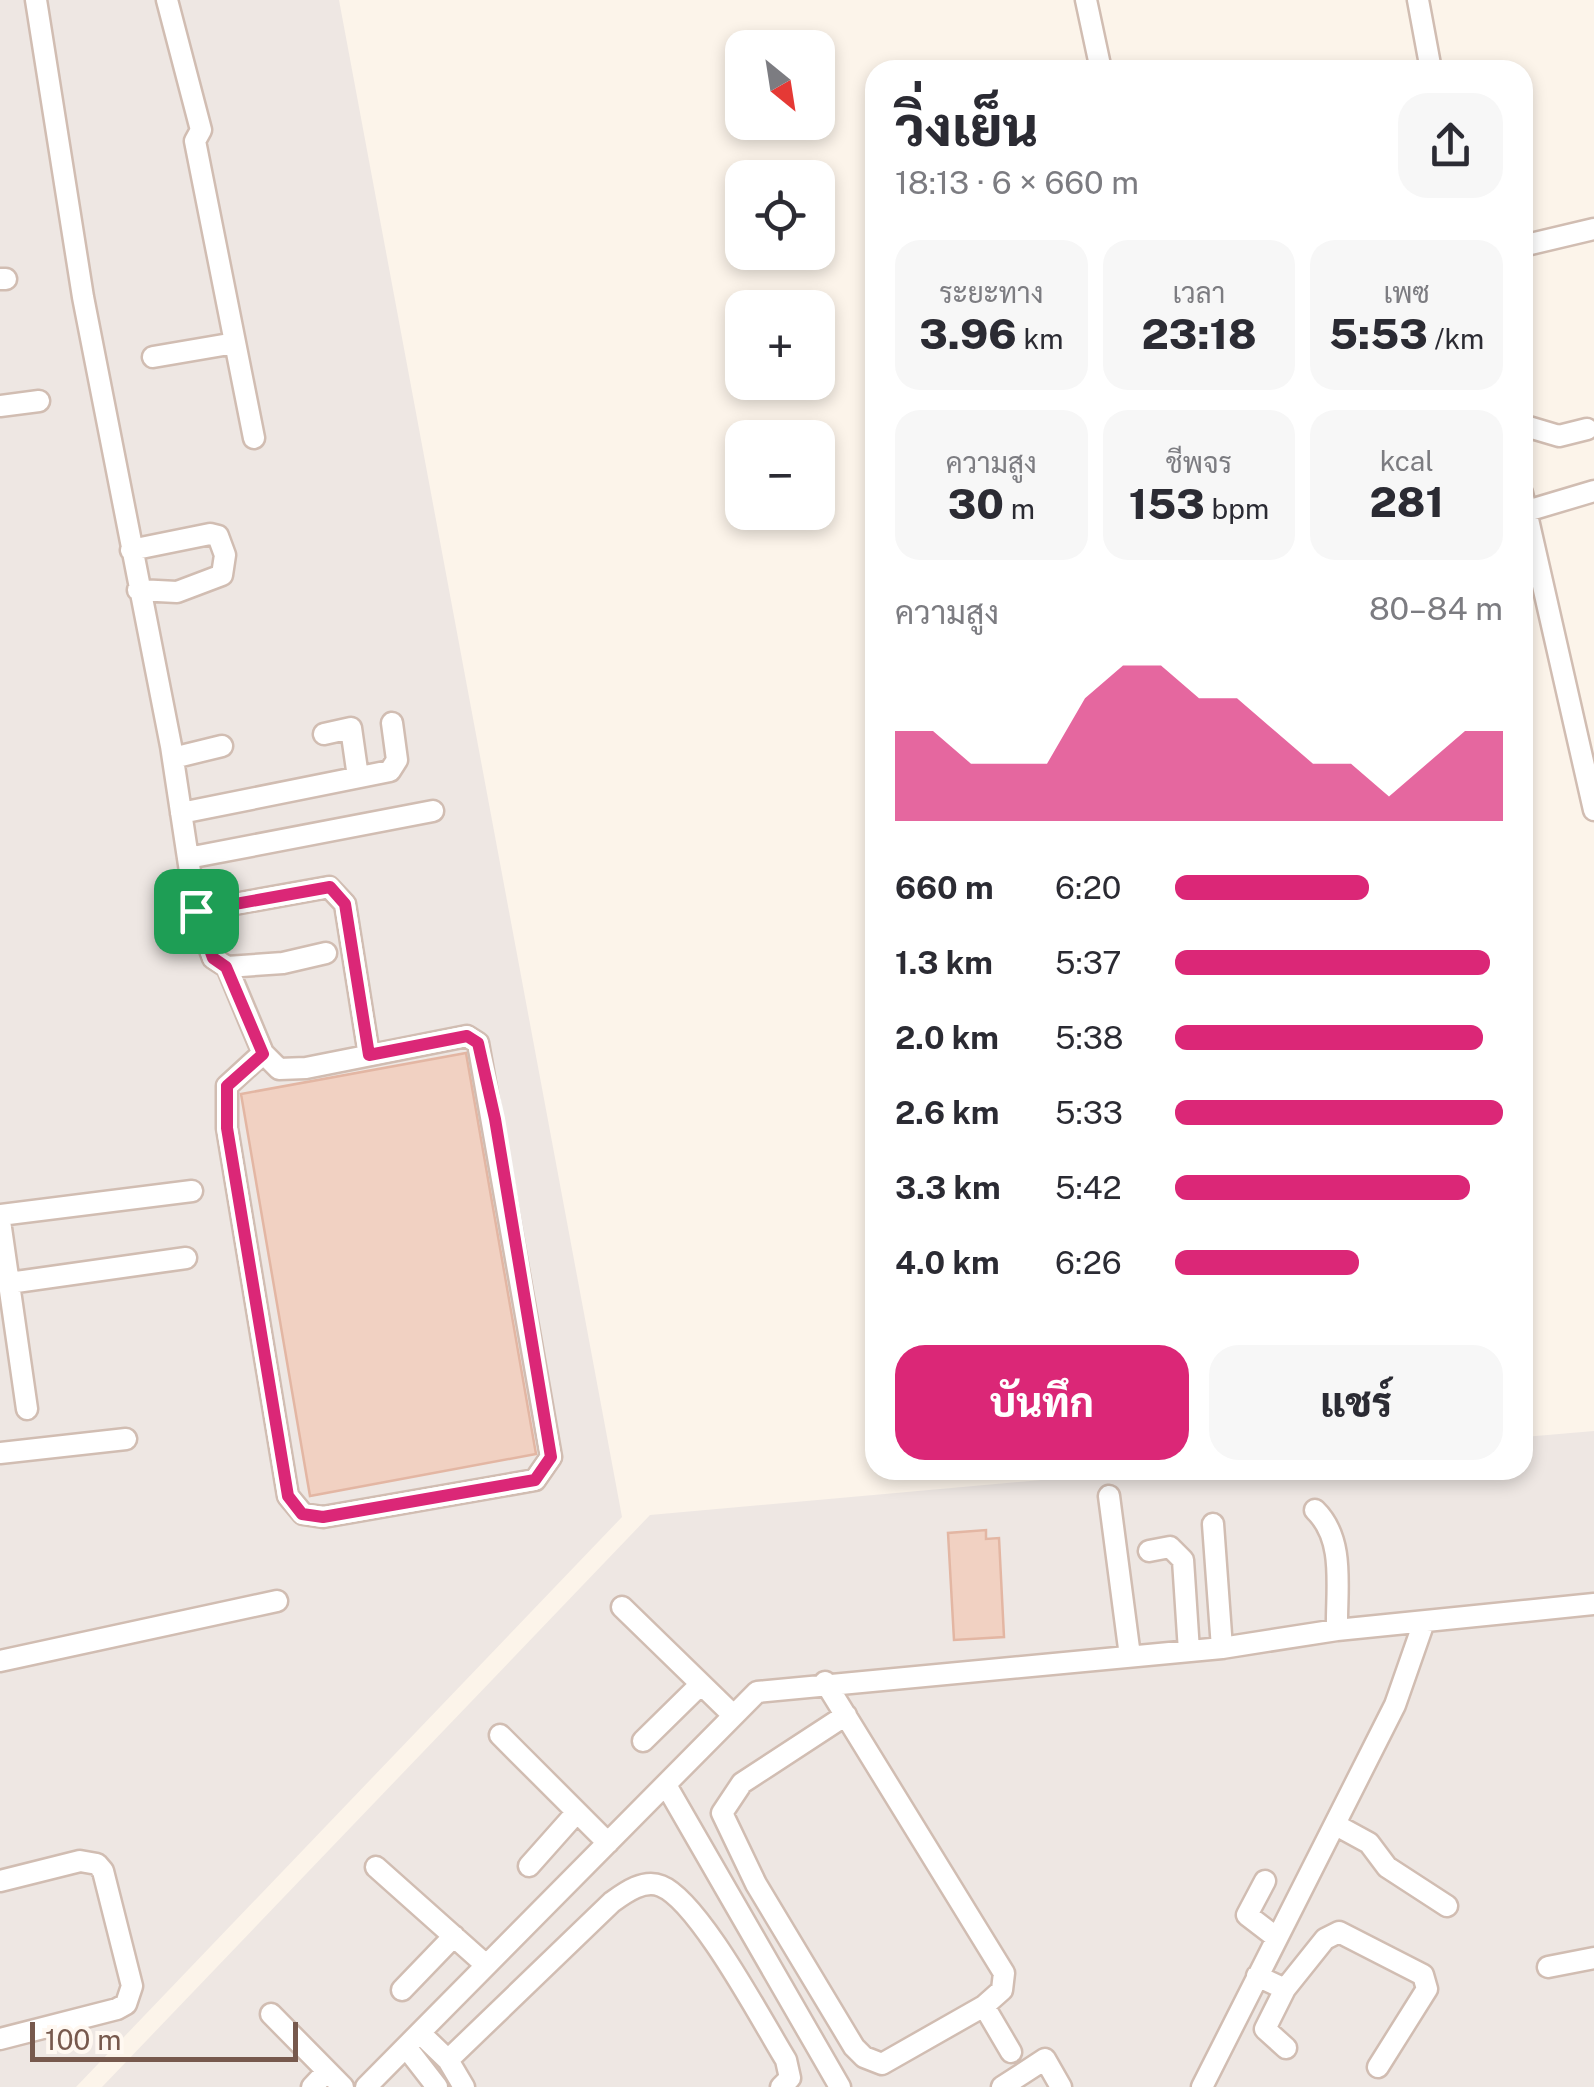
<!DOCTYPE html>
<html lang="th">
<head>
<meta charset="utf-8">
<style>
  :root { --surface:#fff; --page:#f7f7f7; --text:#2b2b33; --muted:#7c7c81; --accent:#db2777 }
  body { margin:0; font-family:"Public Sans",Sarabun,sans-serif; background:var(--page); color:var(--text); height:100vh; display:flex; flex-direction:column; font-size:38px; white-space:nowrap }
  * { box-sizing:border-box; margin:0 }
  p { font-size:32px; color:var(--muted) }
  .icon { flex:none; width:55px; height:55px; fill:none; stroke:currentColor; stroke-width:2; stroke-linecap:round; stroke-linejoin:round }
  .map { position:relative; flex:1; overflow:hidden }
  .details { position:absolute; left:865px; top:60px; width:668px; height:1420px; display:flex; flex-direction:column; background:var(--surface); border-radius:30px; box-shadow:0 5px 15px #0003 }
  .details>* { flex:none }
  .needle { width:65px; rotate:150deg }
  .tools { position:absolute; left:725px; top:30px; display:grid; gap:20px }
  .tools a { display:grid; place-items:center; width:110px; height:110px; border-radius:20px; background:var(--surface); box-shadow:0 5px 15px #0003; font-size:50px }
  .scale { position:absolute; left:30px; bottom:25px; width:268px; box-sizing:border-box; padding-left:10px; border:5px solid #77594d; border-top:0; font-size:28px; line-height:35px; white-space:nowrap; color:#77594d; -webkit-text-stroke:8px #fff8f1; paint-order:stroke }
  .pin { position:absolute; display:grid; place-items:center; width:85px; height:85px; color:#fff; margin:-42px; border-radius:20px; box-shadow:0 5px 15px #0006 }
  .round { display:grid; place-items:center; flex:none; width:105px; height:105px; border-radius:30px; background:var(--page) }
  .summary { display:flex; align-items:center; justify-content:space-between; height:170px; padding:0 30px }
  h1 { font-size:55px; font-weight:800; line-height:75px }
  .metrics { display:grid; grid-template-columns:repeat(3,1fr); gap:15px; height:170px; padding:10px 30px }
  .metrics div { display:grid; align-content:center; border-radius:25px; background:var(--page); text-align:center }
  .metrics b { font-size:42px; font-weight:800 }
  .metrics small { font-size:28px; font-weight:400 }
  .metrics p { font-size:28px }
  .chart { height:280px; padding:20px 30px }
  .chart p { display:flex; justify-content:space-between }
  .chart svg { width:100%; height:180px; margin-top:10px; fill:var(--accent); opacity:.7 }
  .cta { display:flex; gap:20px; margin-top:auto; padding:20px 30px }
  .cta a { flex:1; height:115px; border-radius:30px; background:var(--accent); color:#fff; font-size:40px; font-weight:800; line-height:115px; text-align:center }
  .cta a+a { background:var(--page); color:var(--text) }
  ul { padding:0 30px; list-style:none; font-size:32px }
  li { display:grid; grid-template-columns:160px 120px 1fr; align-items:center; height:75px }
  li i { height:25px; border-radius:12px; background:var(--accent) }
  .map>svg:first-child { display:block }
  .industrial { fill:#eee7e3 }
  .building { fill:#f1d1c2; stroke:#e3b6a3; stroke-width:2.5 }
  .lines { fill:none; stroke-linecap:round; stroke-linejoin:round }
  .minor-casing { stroke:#d1bdb2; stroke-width:25 }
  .minor { stroke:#fff; stroke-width:20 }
  .route-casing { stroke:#fff; stroke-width:20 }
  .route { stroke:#db2777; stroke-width:12 }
</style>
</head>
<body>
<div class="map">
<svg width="1594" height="2087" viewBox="0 0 1594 2087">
  <rect width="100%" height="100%" fill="#fcf4ea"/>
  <path class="industrial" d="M0,0H339L622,1517L76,2087H0Z
    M1594,1431V2087H102L650,1515L1152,1470H1522L1523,1437Z"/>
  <path class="building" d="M466,1053L536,1454L310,1496L241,1094Z
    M986,1530V1539L999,1538L1004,1637L954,1640L948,1533Z"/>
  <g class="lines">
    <defs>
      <path id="minor" d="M36,0L83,297L171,746L196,911L213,958L227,967L283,963L326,953
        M167,0L201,130L195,141L254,438
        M1086,0L1101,70
        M1418,0L1431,70
        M1522,246L1594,229
        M0,279H6
        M153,357L235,343
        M0,406L39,401
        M1522,425L1559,436L1587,429
        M1522,493L1594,810
        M1527,511L1594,491
        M131,550L210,534L218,536L225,555L222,575L177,592L138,590
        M324,734L351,728L358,777
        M173,758L222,746
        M181,813L390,771L397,760L392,723
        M188,858L433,811
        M196,911L329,887L345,904L369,1055
        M227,967L263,1053
        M467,1036L478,1043L551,1457L535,1480L323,1517L303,1514L288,1496L227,1128V1086L263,1053L279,1069L306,1068Z
        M0,1215L192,1191
        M0,1221L27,1409
        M9,1283L186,1258
        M0,1453L126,1439
        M1109,1496L1130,1656
        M1315,1510C1346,1540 1336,1589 1337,1630
        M1213,1524L1222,1648
        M1149,1551L1170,1547L1183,1560L1189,1651
        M622,1607L733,1715
        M0,1661L277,1601
        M825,1682L1004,1973L1002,1990L984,2006L882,2064L864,2057L854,2047L756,1884L722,1813L742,1783L846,1715
        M500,1735L608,1843
        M643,1741L701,1684
        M666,1785L840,2087
        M1336,1825L1369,1843L1387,1867L1447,1906
        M529,1866L577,1812
        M376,1867L486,1965
        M0,1881L80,1861L97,1864L103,1871L132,1986L126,2004L117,2009L0,2039
        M1265,1881L1247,1915L1277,1938
        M1548,1967L1594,1958
        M1257,1976L1285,1989L1325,1939L1339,1932L1423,1975L1427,1989L1378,2067
        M1285,1989L1265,2029L1286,2048
        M402,1990L454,1936
        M984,2006L1011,2052
        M271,2014L343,2087
        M420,2033L448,2060
        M406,2047L437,2087
        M312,2087L327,2071
        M366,2087L757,1692L1222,1648L1337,1630L1594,1604
        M464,2087L448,2060L612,1902C626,1892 644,1879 661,1886C699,1901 763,2023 786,2060L790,2078L781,2087
        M1002,2087L1045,2059L1061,2087
        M1202,2087L1395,1705L1424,1622"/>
    </defs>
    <use href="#minor" class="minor-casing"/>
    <use href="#minor" class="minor"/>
  </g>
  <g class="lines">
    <defs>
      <path id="route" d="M330,887L345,904L369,1055L467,1036L478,1043L495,1119L551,1457L535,1480L323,1517L302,1514L288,1496L227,1128V1086L263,1054L226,967L213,958L196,911Z"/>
    </defs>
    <use href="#route" class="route-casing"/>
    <use href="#route" class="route"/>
  </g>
</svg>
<div class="tools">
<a><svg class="needle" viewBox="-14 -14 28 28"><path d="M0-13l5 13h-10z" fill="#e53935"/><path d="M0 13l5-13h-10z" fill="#7c7c81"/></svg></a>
<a><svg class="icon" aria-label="locate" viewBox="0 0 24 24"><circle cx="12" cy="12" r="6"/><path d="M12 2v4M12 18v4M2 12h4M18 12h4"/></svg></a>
<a>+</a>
<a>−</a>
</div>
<div class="scale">100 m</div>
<div class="pin" style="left:196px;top:911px;background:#1e9e55"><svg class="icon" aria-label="arrive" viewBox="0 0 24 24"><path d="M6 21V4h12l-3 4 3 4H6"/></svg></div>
<section class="details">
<div class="summary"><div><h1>วิ่งเย็น</h1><p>18:13 · 6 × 660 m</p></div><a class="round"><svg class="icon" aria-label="share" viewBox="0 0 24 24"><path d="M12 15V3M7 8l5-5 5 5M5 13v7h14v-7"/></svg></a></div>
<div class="metrics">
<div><p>ระยะทาง</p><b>3.96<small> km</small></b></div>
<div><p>เวลา</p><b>23:18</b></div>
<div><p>เพซ</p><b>5:53<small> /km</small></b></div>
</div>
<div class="metrics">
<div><p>ความสูง</p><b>30<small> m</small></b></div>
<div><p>ชีพจร</p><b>153<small> bpm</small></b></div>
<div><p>kcal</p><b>281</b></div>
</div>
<div class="chart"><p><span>ความสูง</span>80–84 m</p>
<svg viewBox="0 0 160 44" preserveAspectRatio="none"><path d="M0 44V22L10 22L20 30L30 30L40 30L50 14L60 6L70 6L80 14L90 14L100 22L110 30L120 30L130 38L140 30L150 22L160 22V44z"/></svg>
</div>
<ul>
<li><b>660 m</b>6:20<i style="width:59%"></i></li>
<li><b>1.3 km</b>5:37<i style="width:96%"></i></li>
<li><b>2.0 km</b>5:38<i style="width:94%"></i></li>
<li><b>2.6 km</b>5:33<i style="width:100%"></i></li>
<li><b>3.3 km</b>5:42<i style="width:90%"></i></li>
<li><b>4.0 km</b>6:26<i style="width:56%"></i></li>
</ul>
<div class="cta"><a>บันทึก</a><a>แชร์</a></div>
</section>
</div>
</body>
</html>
